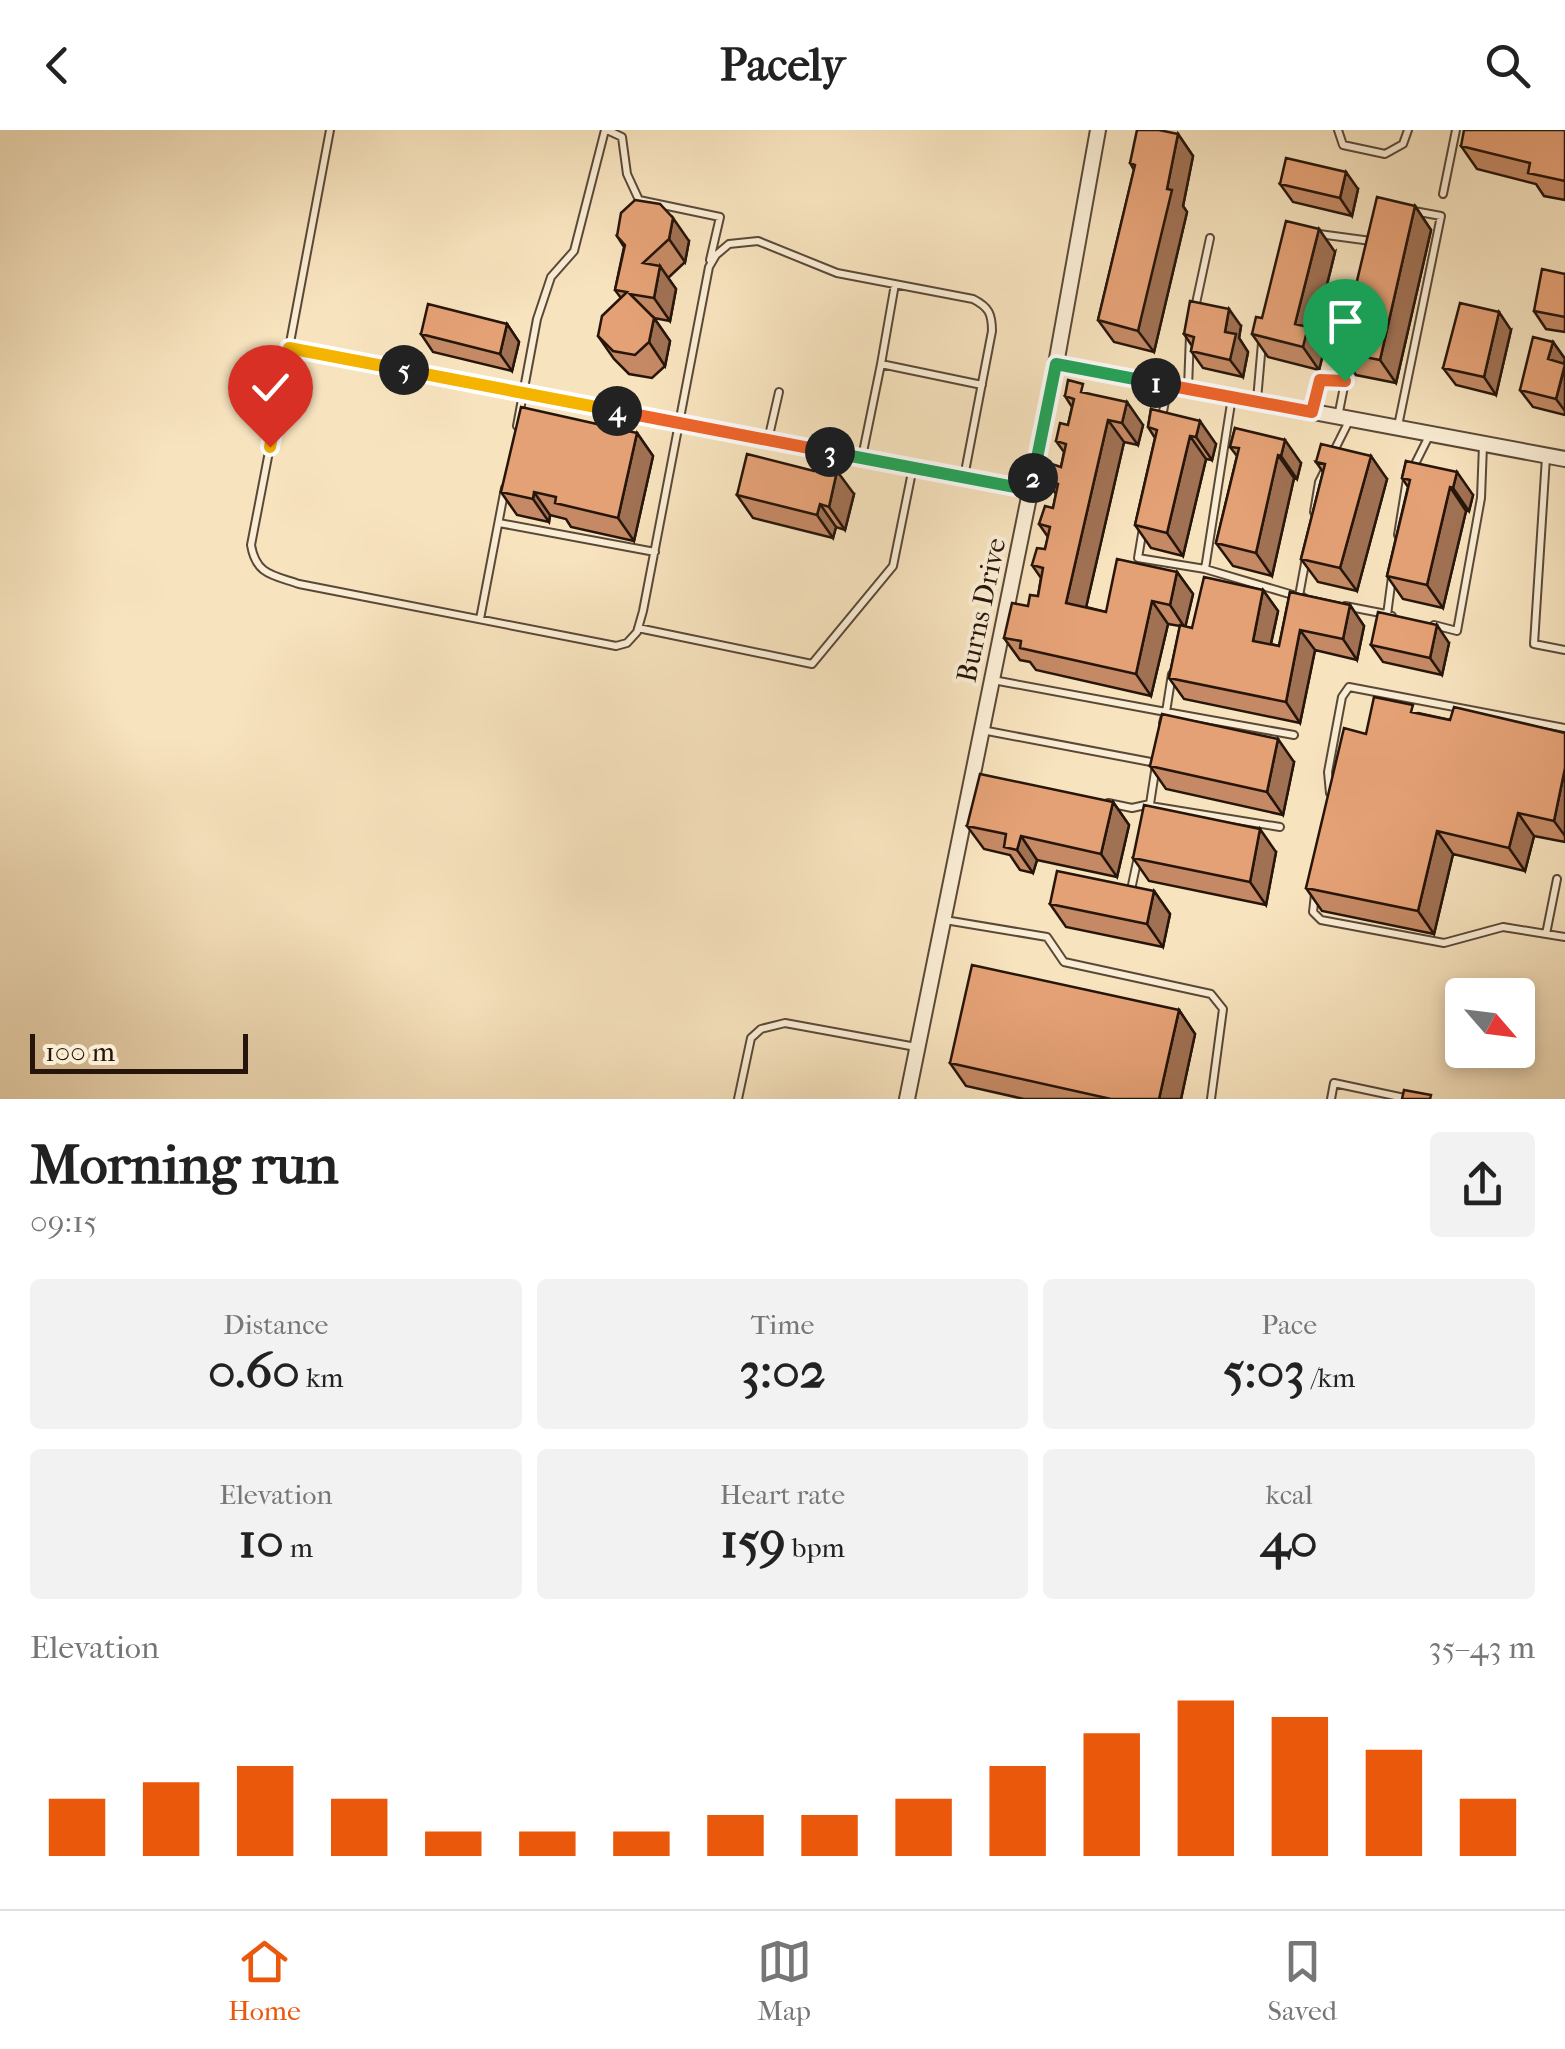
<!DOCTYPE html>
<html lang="en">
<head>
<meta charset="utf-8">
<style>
  :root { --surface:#fff; --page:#f2f2f2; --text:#222; --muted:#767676; --line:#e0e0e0; --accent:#ea580c }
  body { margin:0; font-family:"IM FELL French Canon",serif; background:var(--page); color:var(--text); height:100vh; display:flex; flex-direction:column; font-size:38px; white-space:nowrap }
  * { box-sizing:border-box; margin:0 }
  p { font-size:32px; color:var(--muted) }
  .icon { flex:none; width:55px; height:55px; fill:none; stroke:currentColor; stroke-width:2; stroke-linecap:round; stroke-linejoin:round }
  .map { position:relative; height:969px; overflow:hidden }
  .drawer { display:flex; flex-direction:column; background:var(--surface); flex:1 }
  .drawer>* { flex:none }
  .needle { width:65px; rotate:118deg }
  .buttons { position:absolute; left:1445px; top:848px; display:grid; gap:20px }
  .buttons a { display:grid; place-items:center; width:90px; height:90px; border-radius:10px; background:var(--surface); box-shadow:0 5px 15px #0003; font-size:50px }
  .scale { position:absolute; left:30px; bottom:25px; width:218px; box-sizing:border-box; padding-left:10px; border:5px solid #26150a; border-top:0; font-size:28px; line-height:35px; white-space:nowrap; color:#26150a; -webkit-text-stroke:8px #faedd5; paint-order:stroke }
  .pin { position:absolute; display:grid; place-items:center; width:85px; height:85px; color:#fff; margin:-102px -42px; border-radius:50% 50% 50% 0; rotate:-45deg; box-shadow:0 0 10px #0007 }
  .pin .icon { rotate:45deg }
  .km { position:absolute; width:50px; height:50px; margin:-25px; border-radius:50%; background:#222; color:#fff; font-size:28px; line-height:50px; text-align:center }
  .round { display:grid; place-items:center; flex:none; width:105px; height:105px; border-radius:10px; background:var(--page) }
  .summary { display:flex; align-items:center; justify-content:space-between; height:170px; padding:0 30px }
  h1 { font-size:55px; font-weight:800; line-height:75px }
  .stats { display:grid; grid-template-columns:repeat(3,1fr); gap:15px; height:170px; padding:10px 30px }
  .stats div { display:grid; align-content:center; border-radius:10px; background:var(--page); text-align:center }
  .stats b { font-size:50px; font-weight:800 }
  .stats small { font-size:28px; font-weight:400 }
  .stats p { font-size:28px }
  .chart { height:280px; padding:20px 30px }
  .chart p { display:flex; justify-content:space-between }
  .chart svg { width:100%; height:180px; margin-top:10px; stroke:var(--accent); stroke-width:6 }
  header { display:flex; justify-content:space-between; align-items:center; height:130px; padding:0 30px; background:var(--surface); font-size:45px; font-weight:800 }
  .menu { display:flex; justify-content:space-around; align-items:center; height:140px; border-top:2px solid var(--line); background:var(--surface); font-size:28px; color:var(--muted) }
  .menu a { display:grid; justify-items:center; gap:5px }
  .menu .selected { color:var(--accent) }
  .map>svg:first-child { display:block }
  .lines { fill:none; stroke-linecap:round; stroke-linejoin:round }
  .service-casing { stroke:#5a4837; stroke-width:10 }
  .minor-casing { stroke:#5a4837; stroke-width:18 }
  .service { stroke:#faedd5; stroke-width:6 }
  .minor { stroke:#faedd5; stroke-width:14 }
  .wall { fill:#c58a65; stroke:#26150a; stroke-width:2.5 }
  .shaded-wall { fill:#a07153; stroke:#26150a; stroke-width:2.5 }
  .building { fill:#e5a176; stroke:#26150a; stroke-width:2.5 }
  .split-1-casing { stroke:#fff; stroke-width:20 }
  .split-2-casing { stroke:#fff; stroke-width:20 }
  .split-3-casing { stroke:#fff; stroke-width:20 }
  .split-4-casing { stroke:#fff; stroke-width:20 }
  .split-5-casing { stroke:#fff; stroke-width:20 }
  .split-6-casing { stroke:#fff; stroke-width:20 }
  .split-1 { stroke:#f0652b; stroke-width:12 }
  .split-2 { stroke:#22a559; stroke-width:12 }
  .split-3 { stroke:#22a559; stroke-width:12 }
  .split-4 { stroke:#f0652b; stroke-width:12 }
  .split-5 { stroke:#f5b400; stroke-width:12 }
  .split-6 { stroke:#f5b400; stroke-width:12 }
  .labels { text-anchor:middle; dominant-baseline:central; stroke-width:8; stroke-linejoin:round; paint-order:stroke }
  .street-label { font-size:28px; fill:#26150a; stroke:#faedd5 }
</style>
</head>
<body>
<header><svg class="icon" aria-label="back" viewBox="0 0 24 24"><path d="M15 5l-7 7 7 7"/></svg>Pacely<svg class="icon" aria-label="search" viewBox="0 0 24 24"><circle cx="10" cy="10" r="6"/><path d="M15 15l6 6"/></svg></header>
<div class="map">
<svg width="1565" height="969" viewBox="0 0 1565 969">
  <rect width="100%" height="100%" fill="#f7e3be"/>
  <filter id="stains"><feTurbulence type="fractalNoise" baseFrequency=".002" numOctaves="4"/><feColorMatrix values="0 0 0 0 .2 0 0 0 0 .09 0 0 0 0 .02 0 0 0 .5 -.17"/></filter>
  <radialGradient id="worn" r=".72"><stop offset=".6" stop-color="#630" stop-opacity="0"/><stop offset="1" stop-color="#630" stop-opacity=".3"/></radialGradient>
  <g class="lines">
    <defs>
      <path id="service" d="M330,0L289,218L1030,360
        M607,0L622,7L627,44L639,70L720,87L710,130
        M1338,0L1343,15L1385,24L1403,14L1408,0
        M1443,64L1456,0
        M1319,104L1371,111
        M1195,178L1210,108
        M289,218L251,415C256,445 273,445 299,454L616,516L627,513L637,502L643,481L709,137L716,125L729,114L758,111L837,143L973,169C989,177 992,184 992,201L964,347
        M881,234L895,154
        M1188,258L1190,205
        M1232,267L1205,439L1293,465
        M1257,270L1262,213
        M1312,280L1319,250L1345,251
        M1162,287L1168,255
        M1338,287L1350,226
        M517,296L537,189L551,147L574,121L605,0
        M1398,296L1441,86L1414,81
        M768,310L779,262
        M1332,325L1349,291
        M862,327L881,234L982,255
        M1546,327L1534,514L1565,520
        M1413,338L1430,304
        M1314,382L1319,352L1327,336
        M499,393L655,422
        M1143,398L1138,428L1205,439
        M1398,405L1407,349
        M1303,467L1299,466L1306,428
        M1345,476L1386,484
        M1392,486L1387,485L1392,447
        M480,489L505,358
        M1434,495L1457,501L1481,368L1483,315
        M638,498L812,534L893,436L913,337
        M1172,544L1166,582L1294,605
        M993,550L1166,582L1163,593
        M982,600L1156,633
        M1330,663L1328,642L1342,567L1349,557L1565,598
        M1108,673L1132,678L1150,674L1156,635
        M1150,676L1280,697
        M1132,755L1138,727
        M1315,764L1313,782L1321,790L1444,813L1503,797L1565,807
        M945,790L1047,807L1064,832L1211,864L1223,879L1211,969
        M1546,804L1557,749
        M738,969L751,908L761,899L785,893L916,917
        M1331,969L1334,953L1409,969"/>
      <path id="minor" d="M1056,234L1565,329
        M907,969L1056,234L1098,0"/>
    </defs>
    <use href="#service" class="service-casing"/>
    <use href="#minor" class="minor-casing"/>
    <use href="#service" class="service"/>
    <use href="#minor" class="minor"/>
  </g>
  <path class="wall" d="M1565,0V70L1544,66L1536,54L1477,39L1461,16Z
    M1178,4L1193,26L1183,76L1187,82L1154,222L1114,212L1098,190L1134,40L1130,33Z
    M1280,54L1358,59L1352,86L1293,72Z
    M1415,76L1431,100L1396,253L1356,245L1340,222Z
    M617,106L689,111L685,132L668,148L676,159L670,191L654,188L670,211L665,236L652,248L629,244L614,229L598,206L621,168L615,160L624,117Z
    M1335,122L1314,207L1324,220L1319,240L1268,227L1252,204L1262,188Z
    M1565,144V202L1546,199L1534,181Z
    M507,194L519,212L512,241L433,222L421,204Z
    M1241,196L1239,208L1248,222L1243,247L1203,238L1191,221L1192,216L1184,204Z
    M1511,200L1496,265L1456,255L1443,238Z
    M1553,212L1565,229V285L1533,277L1520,260Z
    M1090,264L1143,295L1138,315L1124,312L1086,477L1106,482L1177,442L1193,464L1185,497L1192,498L1263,460L1278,481L1271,514L1279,516L1290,462L1350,475L1364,496L1357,530L1315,520L1300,593L1184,569L1169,548L1180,496L1168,494L1151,566L1036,540L1030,532L1020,530L1004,508L1028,476L1038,466L1041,448L1032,435L1045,419L1048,407L1039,394L1053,378L1056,364L1048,352L1061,337L1064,322L1056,311L1068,295L1072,277L1065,266Z
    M1151,279L1216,314L1212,330L1206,329L1183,426L1151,418L1135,395L1155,308L1148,297Z
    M1235,298L1301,333L1297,349L1294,348L1272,446L1233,436L1216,413L1237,326L1230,317Z
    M637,303L653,326L634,411L571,397L566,389L550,385L549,392L517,385L501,362Z
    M1406,331L1473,365L1469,381H1466L1443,478L1403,469L1387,446L1408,357L1402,348Z
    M1316,332L1387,349L1357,461L1318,452L1301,429L1323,342Z
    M854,364L845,400L836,397L833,408L753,388L737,365Z
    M1449,513L1442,545L1383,532L1371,515Z
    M1418,583L1450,590L1565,603V712L1534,706L1525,741L1453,724L1434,804L1322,781L1306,758L1366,604Z
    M1294,632L1283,685L1166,659L1150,636Z
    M1113,672L1129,695L1117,747L1037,730L1033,743L1020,740L1010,725L984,719L967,696Z
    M1276,722L1266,775L1149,751L1133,728Z
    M1154,761L1170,784L1163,817L1066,797L1050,774Z
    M1179,880L1195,904L1181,969H1024L966,956L950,933Z"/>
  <path class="shaded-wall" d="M1178,4L1193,26L1183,76L1187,82L1154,222L1138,201Z
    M1346,42L1358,59L1352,86L1340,68Z
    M1415,76L1431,100L1396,253L1380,230Z
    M673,88L689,111L685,132L669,109Z
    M1319,99L1335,122L1314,207L1324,220L1319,240L1303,217L1295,194Z
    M660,136L676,159L670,191L654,168Z
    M1229,179L1241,196L1239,208L1248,222L1243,247L1230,230L1225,202Z
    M1499,182L1511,200L1496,265L1484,247Z
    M654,188L670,211L665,236L649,212Z
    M507,194L519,212L512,241L500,224Z
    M1553,212L1565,229L1560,246L1548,229Z
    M1565,237V281L1556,269Z
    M1127,272L1143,295L1138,315L1122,293Z
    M1108,290L1124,312L1082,495L1066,473Z
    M1200,291L1216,314L1212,330L1196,307Z
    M637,303L653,326L634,411L618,388Z
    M1190,306L1206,329L1183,426L1167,403Z
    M1285,310L1301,333L1297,349L1281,326Z
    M1278,325L1294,348L1272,446L1256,423Z
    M1371,326L1387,349L1357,461L1340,438Z
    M837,341L854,364L845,400L829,377Z
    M1457,342L1473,365L1469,381L1453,358Z
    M1450,357L1466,381L1443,478L1427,455Z
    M534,362L550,385L549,392L533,369Z
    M820,374L836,397L833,408L817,385Z
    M1177,442L1193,464L1185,498L1170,475Z
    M1263,460L1278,481L1267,531L1253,511Z
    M1152,471L1168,494L1151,566L1136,544Z
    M1350,475L1364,496L1357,530L1343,509Z
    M1437,495L1449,513L1442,545L1430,528Z
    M1300,500L1315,520L1300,593L1286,572Z
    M1278,609L1294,632L1283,685L1267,662Z
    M1565,638V706L1554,691Z
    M1113,672L1129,695L1117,747L1101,724Z
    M1518,683L1534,706L1525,741L1509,718Z
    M1260,699L1276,722L1266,775L1250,752Z
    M1437,701L1453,724L1434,804L1418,781Z
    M1021,706L1037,730L1033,743L1017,720Z
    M1154,761L1170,784L1163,817L1147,794Z
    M1179,880L1195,904L1181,969H1159Z"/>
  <path class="building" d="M1137,0H1159L1178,4L1167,59L1172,60L1138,201L1098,190L1135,35L1130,33Z
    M1464,0H1565V51L1528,43L1530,33L1461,16Z
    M1286,28L1346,42L1340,68L1280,54Z
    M1377,67L1415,76L1380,230L1340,222Z
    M635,70L660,74L673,88L669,109L643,133L660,136L654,168L630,164L654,188L649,212L635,225L613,221L598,206L602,186L627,162L615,160L625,115L617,106L621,83Z
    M1286,91L1319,99L1295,194L1308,197L1303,217L1252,204L1256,187L1262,188Z
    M1542,139L1565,144V187L1534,181Z
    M1190,171L1229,179L1225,202L1236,204L1230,230L1191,221L1194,207L1184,204Z
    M1460,173L1499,182L1484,247L1443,238Z
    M428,174L507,194L500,224L421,204Z
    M1533,207L1553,212L1548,229L1565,234L1556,269L1520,260Z
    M1068,250L1083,254L1081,262L1127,272L1122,293L1108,290L1066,473L1106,482L1117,429L1177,442L1170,475L1152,471L1136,544L1020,518L1021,511L1004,508L1012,473L1028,476L1030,465L1038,466L1043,438L1032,435L1037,418L1045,419L1050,397L1039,394L1045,376L1053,378L1058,354L1048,352L1052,334L1061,337L1066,314L1056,311L1060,293L1068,295L1074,269L1065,266Z
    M521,277L637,303L618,388L555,373L556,367L534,362L533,369L501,362Z
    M1151,279L1200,291L1196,307L1190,306L1167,403L1135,395L1157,300L1148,297Z
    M1235,298L1285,310L1281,326L1278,325L1256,423L1216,413L1239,318L1230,317Z
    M1321,314L1371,326L1340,438L1301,429L1325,334L1316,332Z
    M747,324L814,341L816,336L837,341L829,377L820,374L817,385L737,365Z
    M1406,331L1457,342L1453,358L1450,357L1427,455L1387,446L1410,350L1402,348Z
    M1204,447L1263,460L1253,511L1279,516L1290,462L1350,475L1343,509L1300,500L1286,572L1169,548L1180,495L1192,498Z
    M1378,482L1437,495L1430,528L1371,515Z
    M1374,567L1413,575L1411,582L1450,590L1454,577L1565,603V638L1554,691L1518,683L1509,718L1437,701L1418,781L1306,758L1344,598L1366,604Z
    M1162,584L1278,609L1267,662L1150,636Z
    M980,644L1113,672L1101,724L1021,706L1017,720L1004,717L1006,704L967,696Z
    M1144,675L1260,699L1250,752L1133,728Z
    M1057,741L1154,761L1147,794L1050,774Z
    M972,835L1179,880L1159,969H1111L950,933Z
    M1404,960L1431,965L1430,969H1402Z"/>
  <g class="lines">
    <defs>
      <path id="split-1" d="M1156,253L1312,282L1320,250L1345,251"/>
      <path id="split-2" d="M1033,348L1056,234L1156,253"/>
      <path id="split-3" d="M830,322L1031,360L1033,348"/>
      <path id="split-4" d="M617,281L830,322"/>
      <path id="split-5" d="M404,240L617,281"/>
      <path id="split-6" d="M270,317L289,218L404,240"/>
    </defs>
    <use href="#split-1" class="split-1-casing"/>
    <use href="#split-2" class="split-2-casing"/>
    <use href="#split-3" class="split-3-casing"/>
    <use href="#split-4" class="split-4-casing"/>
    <use href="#split-5" class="split-5-casing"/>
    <use href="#split-6" class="split-6-casing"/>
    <use href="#split-1" class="split-1"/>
    <use href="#split-2" class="split-2"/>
    <use href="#split-3" class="split-3"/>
    <use href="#split-4" class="split-4"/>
    <use href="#split-5" class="split-5"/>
    <use href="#split-6" class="split-6"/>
  </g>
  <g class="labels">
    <g class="street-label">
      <text transform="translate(981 480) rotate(-78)">Burns Drive</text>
    </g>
  </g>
  <rect width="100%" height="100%" filter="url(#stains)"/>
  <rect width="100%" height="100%" fill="url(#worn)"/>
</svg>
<div class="buttons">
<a><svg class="needle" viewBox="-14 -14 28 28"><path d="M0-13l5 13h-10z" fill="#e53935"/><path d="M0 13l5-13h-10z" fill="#767676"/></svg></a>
</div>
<div class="scale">100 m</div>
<div class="pin" style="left:1345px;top:251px;background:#1e9e55"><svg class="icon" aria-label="arrive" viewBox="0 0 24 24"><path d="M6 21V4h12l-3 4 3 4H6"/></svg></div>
<div class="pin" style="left:270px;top:317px;background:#d93025"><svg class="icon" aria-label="check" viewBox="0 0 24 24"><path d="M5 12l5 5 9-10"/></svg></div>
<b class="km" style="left:1156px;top:253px">1</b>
<b class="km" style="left:1033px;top:348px">2</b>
<b class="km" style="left:830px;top:322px">3</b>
<b class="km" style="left:617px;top:281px">4</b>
<b class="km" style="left:404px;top:240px">5</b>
</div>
<section class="drawer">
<div class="summary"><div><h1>Morning run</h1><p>09:15</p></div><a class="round"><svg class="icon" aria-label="share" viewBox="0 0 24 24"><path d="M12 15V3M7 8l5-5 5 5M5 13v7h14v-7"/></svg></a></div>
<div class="stats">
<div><p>Distance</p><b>0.60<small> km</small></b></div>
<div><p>Time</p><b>3:02</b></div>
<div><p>Pace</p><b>5:03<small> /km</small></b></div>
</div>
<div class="stats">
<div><p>Elevation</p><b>10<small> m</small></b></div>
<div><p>Heart rate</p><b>159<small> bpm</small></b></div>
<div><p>kcal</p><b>40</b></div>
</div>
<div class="chart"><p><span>Elevation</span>35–43 m</p>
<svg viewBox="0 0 160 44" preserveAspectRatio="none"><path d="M5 44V30M15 44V26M25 44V22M35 44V30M45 44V38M55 44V38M65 44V38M75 44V34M85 44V34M95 44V30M105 44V22M115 44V14M125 44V6M135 44V10M145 44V18M155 44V30"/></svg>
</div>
</section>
<nav class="menu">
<a class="selected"><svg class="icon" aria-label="home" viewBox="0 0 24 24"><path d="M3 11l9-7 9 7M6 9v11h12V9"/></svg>Home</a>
<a><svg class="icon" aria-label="map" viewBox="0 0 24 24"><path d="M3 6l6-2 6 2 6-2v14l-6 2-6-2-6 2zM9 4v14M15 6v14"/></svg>Map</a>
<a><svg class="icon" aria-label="saved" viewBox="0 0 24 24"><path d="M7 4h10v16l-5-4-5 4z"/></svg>Saved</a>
</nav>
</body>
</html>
